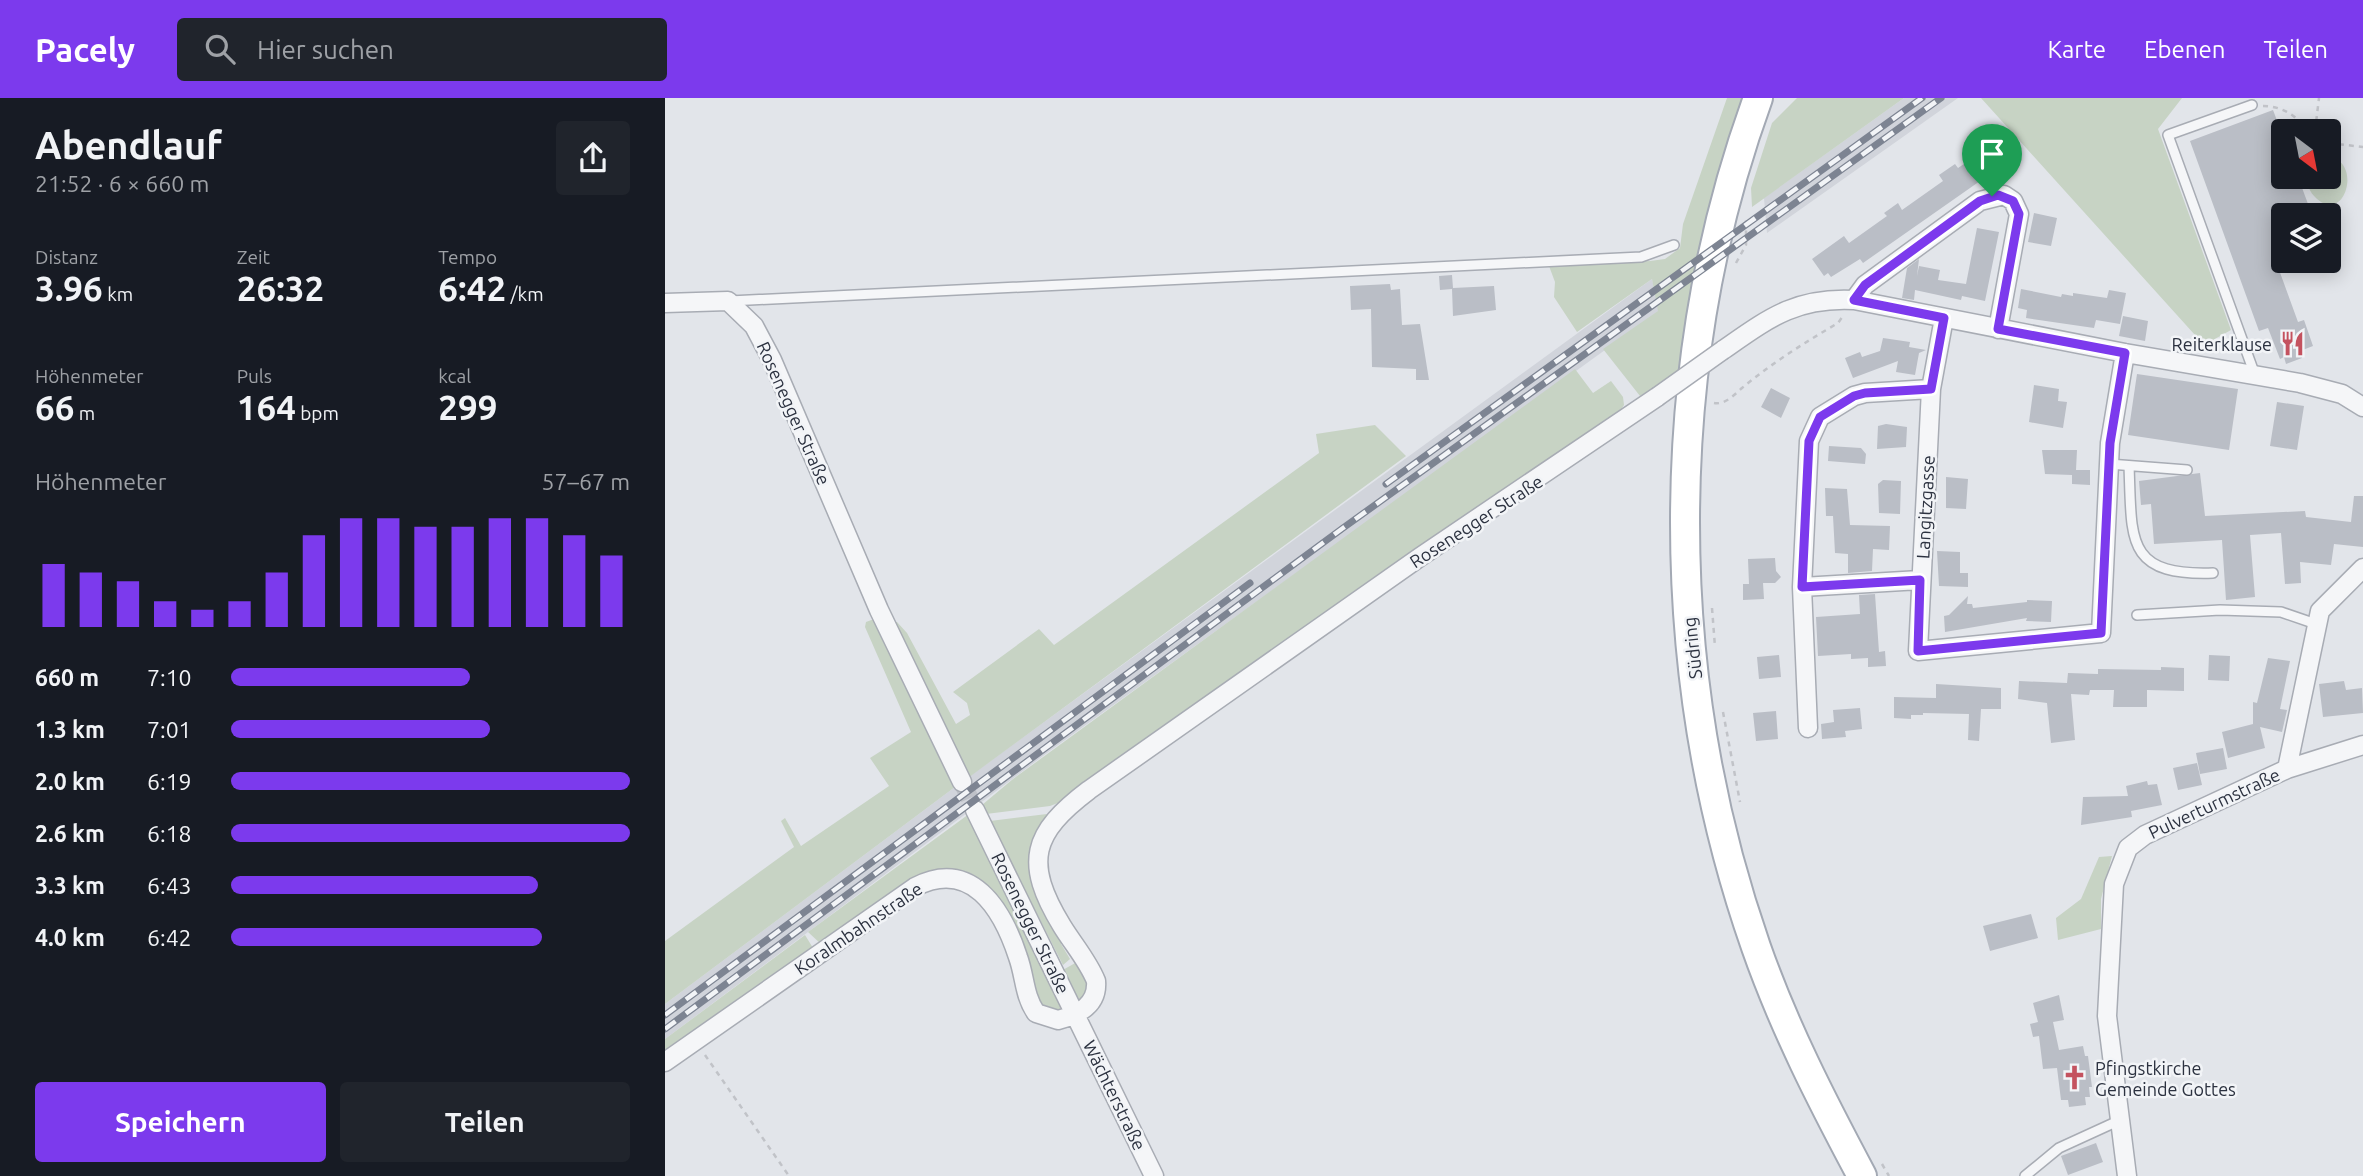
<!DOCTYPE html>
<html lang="de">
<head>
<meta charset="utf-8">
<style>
  :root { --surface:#171b24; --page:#20242c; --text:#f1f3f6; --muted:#9ea1a6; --accent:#7c3aed }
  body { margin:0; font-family:Ubuntu,sans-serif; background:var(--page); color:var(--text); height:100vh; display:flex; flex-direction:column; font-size:26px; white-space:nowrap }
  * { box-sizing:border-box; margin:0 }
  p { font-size:23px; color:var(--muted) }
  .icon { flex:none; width:38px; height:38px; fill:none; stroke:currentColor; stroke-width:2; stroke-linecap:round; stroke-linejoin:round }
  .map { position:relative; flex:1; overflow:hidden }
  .side { display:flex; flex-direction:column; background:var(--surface); width:665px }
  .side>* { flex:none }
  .needle { width:46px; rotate:148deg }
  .controls { position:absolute; left:1606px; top:21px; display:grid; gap:14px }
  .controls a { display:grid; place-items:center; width:70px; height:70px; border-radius:7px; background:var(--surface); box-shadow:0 4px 18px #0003; font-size:35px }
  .pin { position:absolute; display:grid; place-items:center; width:60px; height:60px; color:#fff; margin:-72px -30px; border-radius:50% 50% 50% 0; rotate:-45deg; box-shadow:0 0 7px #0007 }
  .pin .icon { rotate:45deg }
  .round { display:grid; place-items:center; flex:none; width:74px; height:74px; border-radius:7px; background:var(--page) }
  .head { display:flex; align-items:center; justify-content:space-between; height:119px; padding:0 35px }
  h1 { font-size:38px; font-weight:600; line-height:52px }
  .figures { display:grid; grid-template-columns:repeat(3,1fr); gap:10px; height:119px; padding:7px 35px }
  .figures div { display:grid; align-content:center }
  .figures b { font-size:35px; font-weight:600 }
  .figures small { font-size:19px; font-weight:400 }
  .figures p { font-size:19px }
  .chart { height:196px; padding:14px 35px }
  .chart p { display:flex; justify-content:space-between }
  .chart svg { width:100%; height:126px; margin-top:7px; stroke:var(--accent); stroke-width:6 }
  .cta { display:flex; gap:14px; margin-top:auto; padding:14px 35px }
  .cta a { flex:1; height:80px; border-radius:7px; background:var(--accent); color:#fff; font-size:28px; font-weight:600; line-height:80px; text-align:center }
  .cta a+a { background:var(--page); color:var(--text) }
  ul { padding:0 35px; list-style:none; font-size:23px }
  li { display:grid; grid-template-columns:112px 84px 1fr; align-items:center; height:52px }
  li i { height:18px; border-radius:9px; background:var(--accent) }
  header { display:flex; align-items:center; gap:42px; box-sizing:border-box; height:98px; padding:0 35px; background:var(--accent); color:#fff }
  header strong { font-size:33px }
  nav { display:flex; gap:38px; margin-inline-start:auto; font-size:24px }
  .search { width:490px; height:63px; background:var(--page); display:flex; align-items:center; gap:18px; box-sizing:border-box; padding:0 24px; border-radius:7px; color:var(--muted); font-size:26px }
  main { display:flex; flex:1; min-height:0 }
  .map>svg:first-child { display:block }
  .built { fill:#d1d4db }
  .green { fill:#c7d3c4 }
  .building { fill:#babec6 }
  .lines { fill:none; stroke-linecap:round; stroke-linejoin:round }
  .minor-tunnel { stroke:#bec1c8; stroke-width:18; stroke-dasharray:18 9; stroke-linecap:butt }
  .service-casing { stroke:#a8acb4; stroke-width:12 }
  .minor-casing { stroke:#a8acb4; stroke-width:21 }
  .primary-casing { stroke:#a3a9b4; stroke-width:32 }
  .path { stroke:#c1c3c8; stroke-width:2.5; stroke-dasharray:5 5; stroke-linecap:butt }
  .service { stroke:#f5f6f8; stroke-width:9 }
  .minor { stroke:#f5f6f8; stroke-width:18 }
  .primary { stroke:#fff; stroke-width:28 }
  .rail-casing { stroke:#7d8492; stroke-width:7 }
  .rail { stroke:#f2f4f7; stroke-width:4.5; stroke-dasharray:13; stroke-linecap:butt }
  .minor-bridge-casing { stroke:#a8acb4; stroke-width:21; stroke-linecap:butt }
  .minor-bridge { stroke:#f5f6f8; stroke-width:18 }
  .route-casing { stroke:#fff; stroke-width:14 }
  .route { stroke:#7c3aed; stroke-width:9 }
  .labels { text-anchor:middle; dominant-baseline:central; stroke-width:5; stroke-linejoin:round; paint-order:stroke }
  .poi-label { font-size:18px; fill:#2c3240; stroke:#f2f4f7; text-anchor:end }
  .street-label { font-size:18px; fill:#2c3240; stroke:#f2f4f7 }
</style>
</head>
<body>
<header>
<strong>Pacely</strong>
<div class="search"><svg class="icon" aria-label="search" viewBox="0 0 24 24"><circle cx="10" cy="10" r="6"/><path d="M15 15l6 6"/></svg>Hier suchen</div>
<nav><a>Karte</a><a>Ebenen</a><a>Teilen</a></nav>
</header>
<main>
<section class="side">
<div class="head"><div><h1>Abendlauf</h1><p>21:52 · 6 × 660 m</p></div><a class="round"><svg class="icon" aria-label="share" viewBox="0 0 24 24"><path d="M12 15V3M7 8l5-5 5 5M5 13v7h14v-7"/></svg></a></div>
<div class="figures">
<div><p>Distanz</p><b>3.96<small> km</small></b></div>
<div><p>Zeit</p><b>26:32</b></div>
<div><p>Tempo</p><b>6:42<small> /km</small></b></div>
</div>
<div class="figures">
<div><p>Höhenmeter</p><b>66<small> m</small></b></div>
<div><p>Puls</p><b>164<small> bpm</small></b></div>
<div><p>kcal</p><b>299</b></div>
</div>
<div class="chart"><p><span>Höhenmeter</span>57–67 m</p>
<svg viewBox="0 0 160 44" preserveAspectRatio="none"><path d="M5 44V22M15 44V25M25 44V28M35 44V35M45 44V38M55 44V35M65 44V25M75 44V12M85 44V6M95 44V6M105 44V9M115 44V9M125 44V6M135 44V6M145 44V12M155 44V19"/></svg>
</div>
<ul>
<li><b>660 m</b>7:10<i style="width:60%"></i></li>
<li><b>1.3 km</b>7:01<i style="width:65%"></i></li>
<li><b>2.0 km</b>6:19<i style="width:100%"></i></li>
<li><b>2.6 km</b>6:18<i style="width:100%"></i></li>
<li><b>3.3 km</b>6:43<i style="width:77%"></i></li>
<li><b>4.0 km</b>6:42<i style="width:78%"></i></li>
</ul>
<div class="cta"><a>Speichern</a><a>Teilen</a></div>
</section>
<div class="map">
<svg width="1698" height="1078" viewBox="0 0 1698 1078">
  <rect width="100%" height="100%" fill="#e2e5ea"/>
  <path class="built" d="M1239,0H1293L1102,135L1099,100Z
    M987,181L994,213L382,655L0,941V906L290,689Z"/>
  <path class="green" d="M1062,0H1079L1018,272L975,298L938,251L993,213L987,181L912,234L889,199L890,184L884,168L985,163L1000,161L1015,150L1018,126Z
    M1132,0H1239L1087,109L1086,90L1107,25Z
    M1316,0H1517L1493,31L1566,232L1539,247Z
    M1664,59C1698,63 1680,129 1650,99C1644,93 1642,87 1644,79H1664Z
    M910,271L928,295L946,283L958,299L959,307L949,322L398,703L385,708L321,716L317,707L348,681Z
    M710,327L741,358L303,680L227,524H232L242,535L291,626L305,617L302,605L288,594L374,531L389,547L654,355L651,336Z
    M209,521L290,689L0,906V843L129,749L116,723L120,720L136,748L224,688L205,660L246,634L200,529L201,524Z
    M304,716L397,907L393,915L376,914L363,883L303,777L288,773L157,847L143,834Z
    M382,716L370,739L398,842L396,846L405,861L398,867L325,723Z
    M1447,758L1436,801V831L1393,842L1391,820L1416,801L1434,759Z
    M140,837L148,850L0,957V941Z
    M412,864L424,887L420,897L414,901L396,873Z"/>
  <path class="building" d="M1608,12L1619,41V79H1633L1646,114L1619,117V124L1607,128L1617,155L1609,158L1633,224L1639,222L1648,248L1635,253L1637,260L1621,266L1619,259L1615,261L1603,230L1594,233L1525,43Z
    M1343,36L1354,52L1343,59L1345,62L1198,165L1195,161L1166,179L1163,175L1159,178L1147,161L1179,138L1184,145L1222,118L1219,115L1233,105L1237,112L1278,83L1274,77L1290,66L1293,70Z
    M1369,115L1392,120L1386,148L1363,144Z
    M1312,130L1334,134L1320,203L1297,198L1296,202L1250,192L1249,202L1237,200L1242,170L1254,161L1252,178L1254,168L1275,172L1273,182L1301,186Z
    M787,177L788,190L829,188L831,212L788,218L787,191L775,192L774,178Z
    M725,186L726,192L735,191L737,227L755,226L764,282H751V271L707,269L706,211L686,212L685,188Z
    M1356,191L1396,199L1397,196L1408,198V195L1442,200L1444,192L1461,195L1455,226L1431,222L1429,230L1361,220L1362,212L1353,210Z
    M1458,218L1483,223L1480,243L1454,238Z
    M1218,240L1245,244L1244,249L1261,252L1254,255L1250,277L1231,274L1233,263L1188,280L1180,260L1195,254L1197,259L1215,253Z
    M1472,276L1573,291L1564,352L1463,337Z
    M1369,287L1394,291L1393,303L1402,304L1398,330L1364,324Z
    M1106,290L1125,300L1116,320L1096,309Z
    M1612,304L1639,308L1632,352L1605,348Z
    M1221,326L1242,329L1241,349L1212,351L1213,328Z
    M1164,348L1196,350L1201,356L1200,366L1163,363Z
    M1377,352H1412L1411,372H1425V387L1407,386V377L1380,376Z
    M1535,375L1540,418L1640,413L1641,419L1686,424L1689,398H1698V449L1669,446L1666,467L1635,464L1636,485L1620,486L1616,435L1585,437L1590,499L1561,502L1557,442L1489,446L1486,406L1476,407L1474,383Z
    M1281,379L1303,381L1301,411L1281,410Z
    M1218,382L1236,383L1235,416L1214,415L1213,386Z
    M1160,390L1182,391L1185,427L1225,428L1224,452L1208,451L1207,473L1183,475V456L1170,455L1168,418H1161Z
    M1272,453L1295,454V475H1303V489L1274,488Z
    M1110,460L1111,473L1116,479L1110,485H1098L1099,501L1078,502V486H1084L1083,461Z
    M1210,496L1214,554L1220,553L1221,568L1203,569V560L1186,561V556L1153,558L1151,519L1195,516L1194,497Z
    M1303,498L1302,506H1307L1308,510L1362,504V502L1387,503L1386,524L1361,523L1362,520L1280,534L1279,518L1284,517Z
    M1114,557L1116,579L1094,581L1092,559Z
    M1544,557L1565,558L1564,583L1543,582Z
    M1603,560L1625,563L1615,611L1622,612L1617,634L1595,629L1600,650L1563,660L1557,634L1588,626V604L1592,605Z
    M1496,569L1519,570V593L1482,592V609H1448L1449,592H1425L1424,597L1406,596L1410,642L1386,645L1382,605L1353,601L1354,583L1402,585L1403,575L1433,576V571L1496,572Z
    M1679,583L1681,592L1697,590L1698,615L1658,619L1654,586Z
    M1271,586L1336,590V611H1316L1314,643L1303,642L1304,616L1258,615V617H1246V621L1229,620V599L1271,600Z
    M1195,610L1197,631L1180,633L1181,639L1157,641L1156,626L1169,624L1168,612Z
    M1111,613L1113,641L1091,643L1088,615Z
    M1558,650L1562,671L1535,676L1531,655Z
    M1532,665L1537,687L1513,692L1508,670Z
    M1482,683L1483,687L1492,686L1497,707L1466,713L1467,719L1416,727L1418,699L1463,698L1461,688Z
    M1366,816L1373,840L1325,853L1318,828Z
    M1394,897L1399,922L1388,924L1394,952L1418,948L1420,958H1423L1427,989H1424L1425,999H1420L1421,1007L1404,1009L1403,1002H1396L1392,970L1378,971L1374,938L1368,939L1365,926L1373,924L1368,905Z
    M1431,1045L1438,1064L1403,1077L1396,1058Z"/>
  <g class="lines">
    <path class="minor-tunnel" d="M297,684L310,712"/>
    <defs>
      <path id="service" d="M1587,7L1503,37L1590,277
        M65,203L976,159L1009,147
        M1444,366L1522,372
        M1464,368C1467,442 1460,478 1548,475
        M1472,517L1555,512L1616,514L1651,526
        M1360,1078L1394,1050L1453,1023"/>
      <path id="minor" d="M1189,202L1200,187L1315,103L1339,97L1348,103L1354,116L1333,231
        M0,205L63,203L89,228L107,262L214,512L297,684
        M1279,220L1266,291L1253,553L1436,535L1445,345L1460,255
        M1058,252C1104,220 1131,199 1189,202L1460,255L1635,285L1677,296L1698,309
        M1255,482L1137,489L1144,343L1155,319L1189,298L1200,295L1266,291
        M1137,489L1143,630
        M1622,671L1655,513L1698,470
        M310,712L489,1078
        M0,964L250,789C306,760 337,810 353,859C360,878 359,898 371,915L393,922C413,917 433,907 431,883C423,863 408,846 397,828C358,764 367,735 424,692L755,459L992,299
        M1462,1078L1442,918L1449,786L1463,750L1480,737L1622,671L1698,647"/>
      <path id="primary" d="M1093,0C995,269 997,580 1091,849C1119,929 1157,1003 1197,1078"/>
    </defs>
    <use href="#service" class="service-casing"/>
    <use href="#minor" class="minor-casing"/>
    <use href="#primary" class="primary-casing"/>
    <path class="path" d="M1598,8C1616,8 1632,17 1642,33
      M1650,33L1654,0
      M1664,45L1698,49
      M1071,165L1081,147V118
      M1049,305C1060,307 1069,297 1077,290C1107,265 1139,245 1173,225L1178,218
      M1047,510L1050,549
      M1058,614L1075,704
      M40,957L124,1078
      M1217,1066L1224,1078"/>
    <use href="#service" class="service"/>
    <use href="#minor" class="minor"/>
    <use href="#primary" class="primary"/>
    <defs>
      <path id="rail" d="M721,386L1257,0
        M0,917L585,485
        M0,931L678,430L1276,0"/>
    </defs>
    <use href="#rail" class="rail-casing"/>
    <use href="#rail" class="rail"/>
    <defs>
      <path id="minor-bridge" d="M992,299L1058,252"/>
    </defs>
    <use href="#minor-bridge" class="minor-bridge-casing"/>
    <use href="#minor-bridge" class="minor-bridge"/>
  </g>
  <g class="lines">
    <defs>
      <path id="route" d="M1333,97L1348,103L1354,116L1333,231L1460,255L1445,345L1436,535L1253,553L1255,482L1137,489L1144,343L1155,319L1189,298L1200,295L1266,291L1279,220L1189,202L1200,187L1315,103Z"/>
    </defs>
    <use href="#route" class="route-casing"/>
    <use href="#route" class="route"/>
  </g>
  <defs>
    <symbol id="restaurant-bare" viewBox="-9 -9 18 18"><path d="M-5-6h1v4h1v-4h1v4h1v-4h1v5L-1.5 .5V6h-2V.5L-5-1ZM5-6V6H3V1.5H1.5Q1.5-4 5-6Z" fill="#c4525f" stroke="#f2f4f7" stroke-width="2.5" paint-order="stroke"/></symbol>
    <symbol id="church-bare" viewBox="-9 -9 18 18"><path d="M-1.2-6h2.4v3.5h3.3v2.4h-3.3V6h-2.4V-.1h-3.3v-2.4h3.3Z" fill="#c4525f" stroke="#f2f4f7" stroke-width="2.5" paint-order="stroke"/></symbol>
  </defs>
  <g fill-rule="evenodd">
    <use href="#restaurant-bare" x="1610" y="228" width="35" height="35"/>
    <use href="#church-bare" x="1392" y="962" width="35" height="35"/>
  </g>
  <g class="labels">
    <g class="poi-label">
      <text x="1607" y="246">Reiterklause</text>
      <text x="1430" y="970" text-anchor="start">Pfingstkirche<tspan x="1430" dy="21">Gemeinde Gottes</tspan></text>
    </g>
    <g class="street-label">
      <text transform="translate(129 315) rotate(66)">Rosenegger Straße</text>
      <text transform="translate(1260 409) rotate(-87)">Langitzgasse</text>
      <text transform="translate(811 423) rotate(-33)">Rosenegger Straße</text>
      <text transform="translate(1027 550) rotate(-96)">Südring</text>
      <text transform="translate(1549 705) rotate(-25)">Pulverturmstraße</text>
      <text transform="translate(366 825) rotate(64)">Rosenegger Straße</text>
      <text transform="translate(193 830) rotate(-34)">Koralmbahnstraße</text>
      <text transform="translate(450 997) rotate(64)">Wächterstraße</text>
    </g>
  </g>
</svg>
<div class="controls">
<a><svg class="needle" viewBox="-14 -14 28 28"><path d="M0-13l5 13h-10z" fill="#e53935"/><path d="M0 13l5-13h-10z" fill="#9ea1a6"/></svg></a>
<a><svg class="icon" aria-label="layers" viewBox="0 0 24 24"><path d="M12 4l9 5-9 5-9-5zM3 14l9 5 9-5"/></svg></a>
</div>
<div class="pin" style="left:1327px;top:98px;background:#1e9e55"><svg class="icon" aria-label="arrive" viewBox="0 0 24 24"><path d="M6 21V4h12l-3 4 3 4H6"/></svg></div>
</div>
</main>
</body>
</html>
